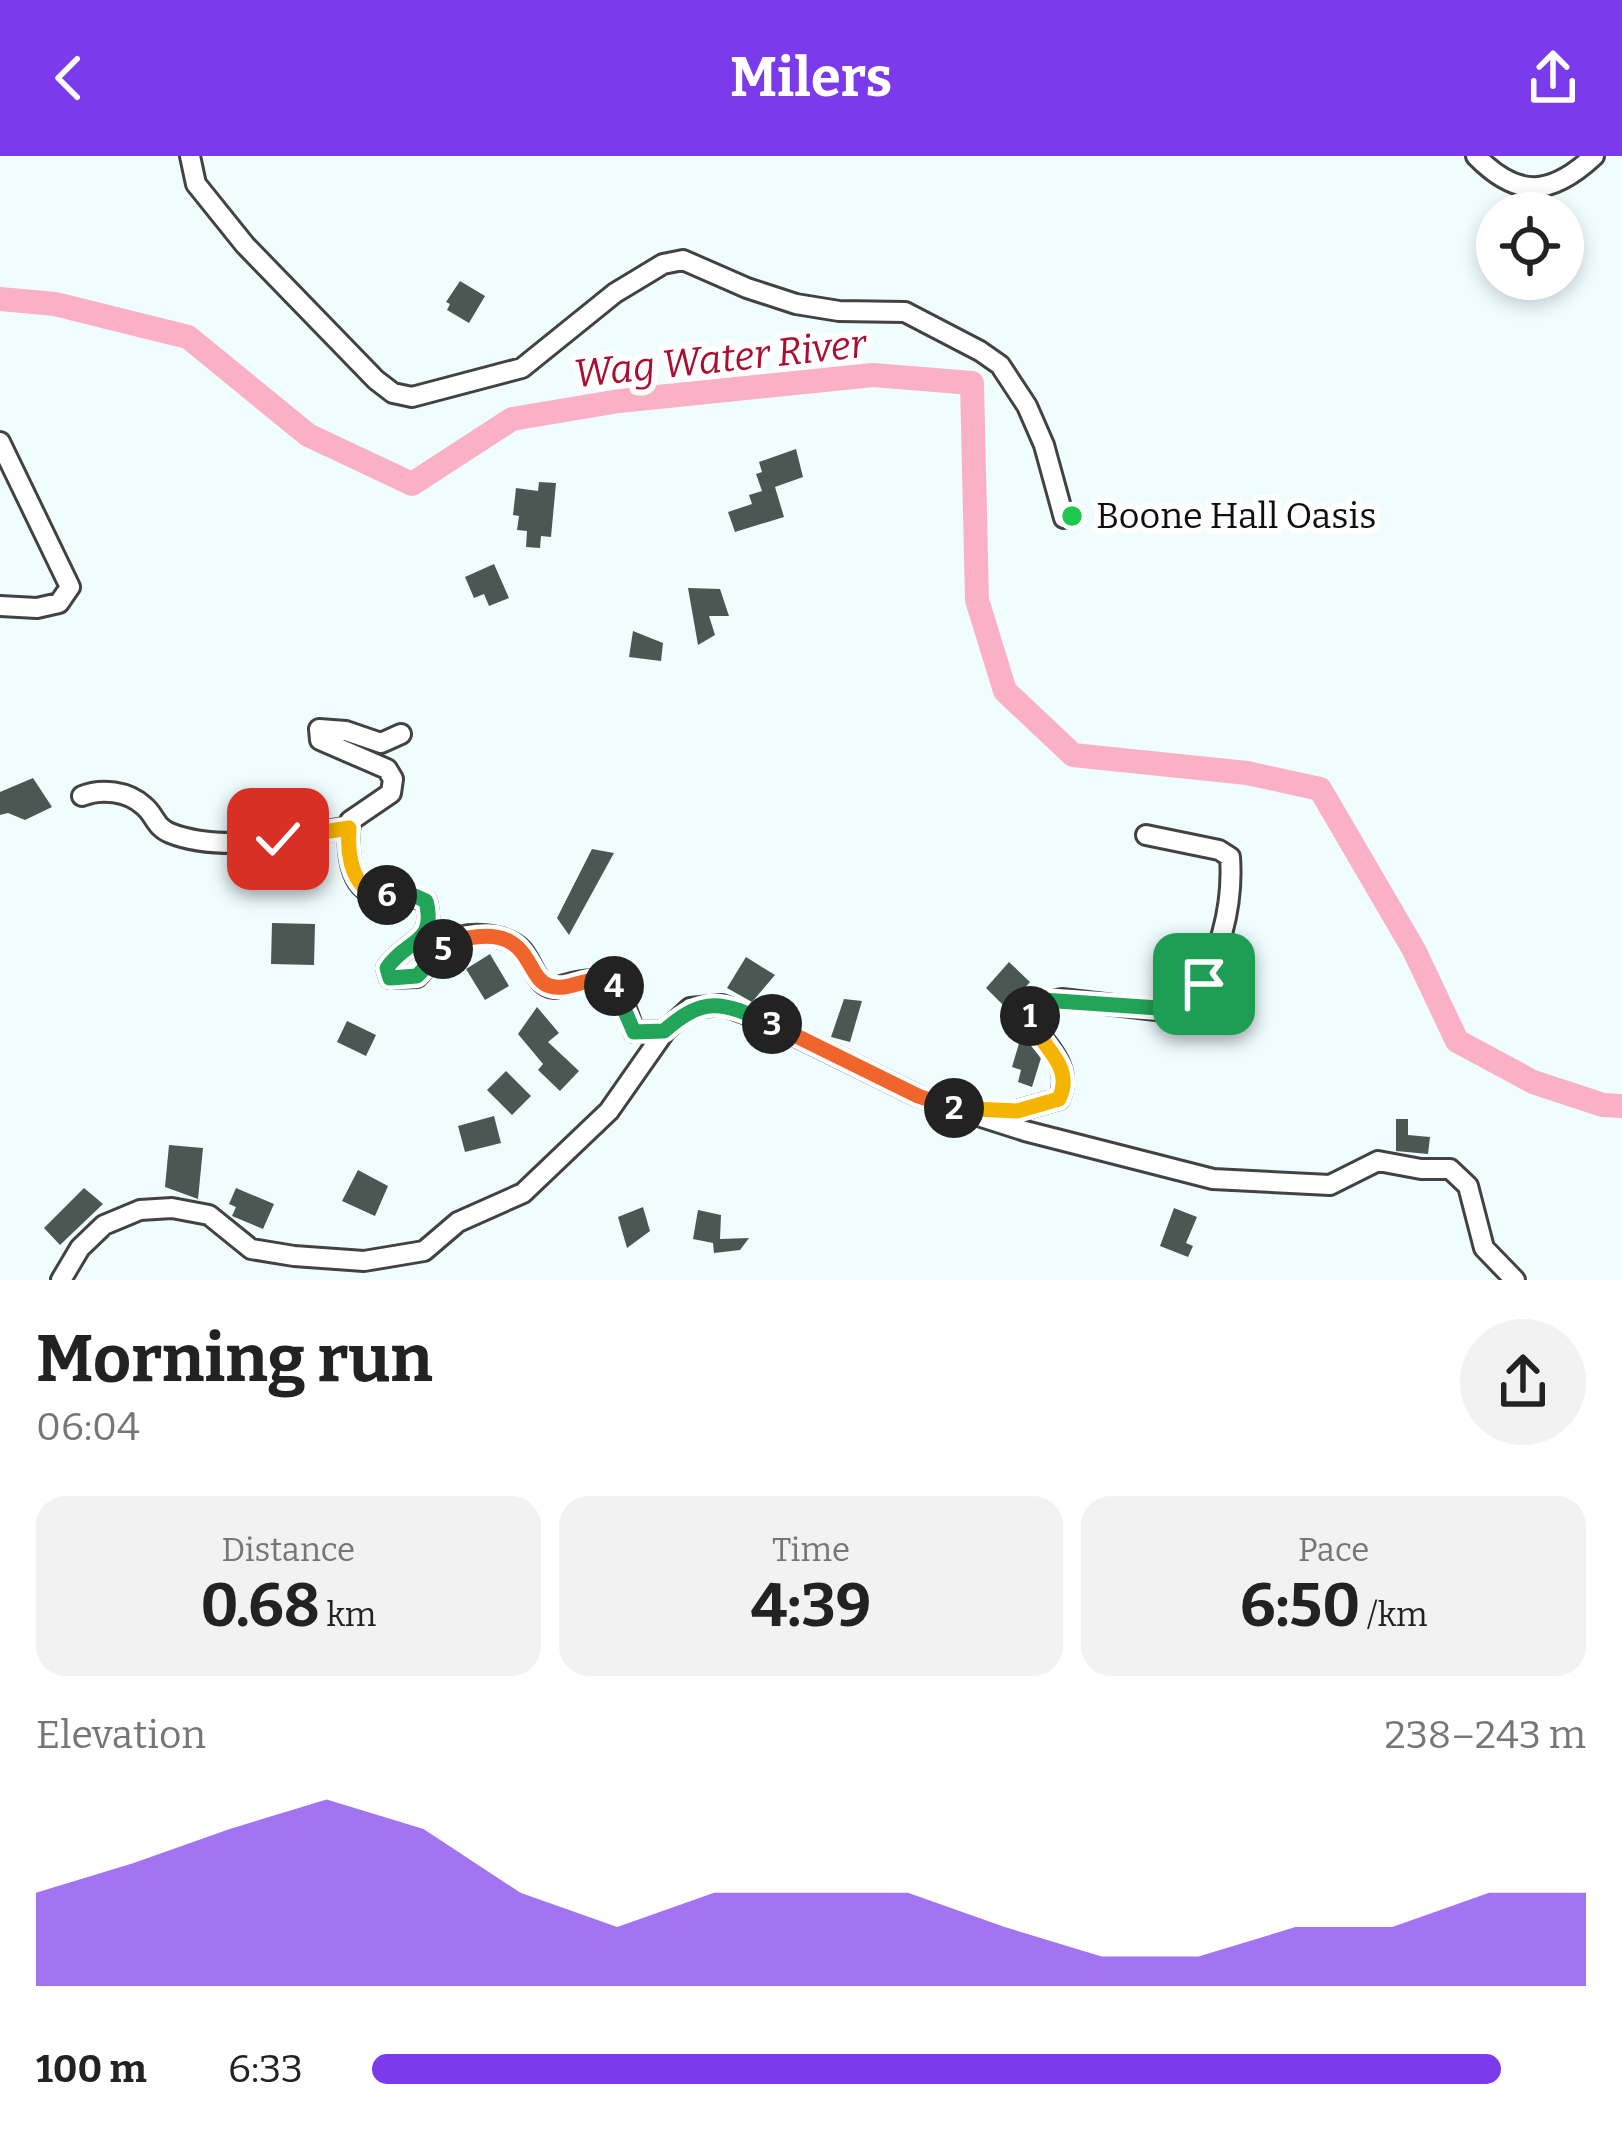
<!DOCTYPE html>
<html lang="en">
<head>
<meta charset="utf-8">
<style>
  :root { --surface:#fff; --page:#f2f2f2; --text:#222; --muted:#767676; --accent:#7c3aed }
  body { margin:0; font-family:Bitter,serif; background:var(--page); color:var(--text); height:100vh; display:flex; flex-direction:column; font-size:45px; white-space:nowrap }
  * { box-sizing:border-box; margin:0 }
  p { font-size:39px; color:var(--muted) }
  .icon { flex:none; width:66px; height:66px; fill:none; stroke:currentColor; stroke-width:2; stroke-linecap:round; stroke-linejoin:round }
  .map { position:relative; height:1124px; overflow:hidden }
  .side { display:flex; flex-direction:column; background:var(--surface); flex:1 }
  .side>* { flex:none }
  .controls { position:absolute; left:1476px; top:36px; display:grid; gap:24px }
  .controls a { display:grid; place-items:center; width:108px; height:108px; border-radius:50%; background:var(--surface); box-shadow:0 6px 18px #0003; font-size:60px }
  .pin { position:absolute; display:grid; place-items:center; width:102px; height:102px; color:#fff; margin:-51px; border-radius:24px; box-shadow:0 6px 18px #0006 }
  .km { position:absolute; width:60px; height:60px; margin:-30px; border-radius:50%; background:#222; color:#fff; font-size:33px; line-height:60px; text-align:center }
  .round { display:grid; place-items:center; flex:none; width:126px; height:126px; border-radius:63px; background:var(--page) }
  .headline { display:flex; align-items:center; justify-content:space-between; height:204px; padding:0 36px }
  h1 { font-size:66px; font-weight:700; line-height:90px }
  .metrics { display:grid; grid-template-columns:repeat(3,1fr); gap:18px; height:204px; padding:12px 36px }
  .metrics div { display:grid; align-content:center; border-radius:30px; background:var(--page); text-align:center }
  .metrics b { font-size:60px; font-weight:700 }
  .metrics small { font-size:33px; font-weight:400 }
  .metrics p { font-size:33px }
  .chart { height:336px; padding:24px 36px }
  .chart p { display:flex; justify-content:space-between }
  .chart svg { width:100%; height:216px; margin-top:12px; fill:var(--accent); opacity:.7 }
  ul { padding:0 36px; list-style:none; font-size:39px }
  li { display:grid; grid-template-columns:192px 144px 1fr; align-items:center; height:90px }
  li i { height:30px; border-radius:15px; background:var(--accent) }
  header { display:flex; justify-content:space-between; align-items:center; height:156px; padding:0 36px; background:var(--accent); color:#fff; font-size:54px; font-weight:700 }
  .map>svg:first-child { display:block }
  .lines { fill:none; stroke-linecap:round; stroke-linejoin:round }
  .river { stroke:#fab1c5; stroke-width:24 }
  .building { fill:#4a5854 }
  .minor-casing { stroke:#424242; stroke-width:24 }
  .minor { stroke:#fff; stroke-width:18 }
  .split-1-casing { stroke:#fff; stroke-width:24 }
  .split-2-casing { stroke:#fff; stroke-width:24 }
  .split-3-casing { stroke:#fff; stroke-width:24 }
  .split-4-casing { stroke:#fff; stroke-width:24 }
  .split-5-casing { stroke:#fff; stroke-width:24 }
  .split-6-casing { stroke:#fff; stroke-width:24 }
  .split-7-casing { stroke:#fff; stroke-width:24 }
  .split-1 { stroke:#22a559; stroke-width:15 }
  .split-2 { stroke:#f5b400; stroke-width:15 }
  .split-3 { stroke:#f0652b; stroke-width:15 }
  .split-4 { stroke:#22a559; stroke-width:15 }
  .split-5 { stroke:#f0652b; stroke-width:15 }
  .split-6 { stroke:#22a559; stroke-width:15 }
  .split-7 { stroke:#f5b400; stroke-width:15 }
  .poi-dot { fill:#1dc850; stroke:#fff; stroke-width:4.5 }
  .labels { text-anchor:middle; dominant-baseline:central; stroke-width:12; stroke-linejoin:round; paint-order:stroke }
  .poi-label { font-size:36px; fill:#0f0f0f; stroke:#fff; text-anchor:start }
  .water-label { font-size:39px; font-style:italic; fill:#a90f30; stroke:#fff }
</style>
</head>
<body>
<header><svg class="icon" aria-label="back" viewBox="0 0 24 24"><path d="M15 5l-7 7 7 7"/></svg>Milers<svg class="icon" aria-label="share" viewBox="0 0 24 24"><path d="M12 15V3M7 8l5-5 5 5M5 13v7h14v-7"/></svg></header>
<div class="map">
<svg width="1622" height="1124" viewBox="0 0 1622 1124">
  <rect width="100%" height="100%" fill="#f0fdff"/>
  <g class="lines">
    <path class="river" d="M0,143L55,148L188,181L308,279L412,328L512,263L619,245L873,219L972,227L977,444L1005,535L1073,599L1247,617L1320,633L1414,794L1457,885L1533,926L1603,949L1622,950"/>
  </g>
  <path class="building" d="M460,125L485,140L469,167L447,154L450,148L446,146Z
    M796,293L803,321L775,331L784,361L735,376L728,356L752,348L749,339L762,335L756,318L762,316L759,306Z
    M539,326L556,327L551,381L541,380L540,392L526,391L527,375L517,374L519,360L513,359L516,332L538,335Z
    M494,408L509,442L489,450L484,438L474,442L465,421Z
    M688,432L720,433L729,460H709L715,479L698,489Z
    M633,475L663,487L661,505L629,501Z
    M33,622L52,651L25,664L8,657L0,659V636Z
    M592,693L614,697L569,779L557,762Z
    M272,767L315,768L314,809L271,808Z
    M490,798L509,830L485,844L466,813Z
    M746,801L775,819L752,846L727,832Z
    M1009,806L1030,826L1007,853L986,832Z
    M844,843L862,845L850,886L831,881Z
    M537,851L559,877L548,886L579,915L560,935L538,914L543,908L518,878Z
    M347,865L376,879L366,900L337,886Z
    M1020,884L1028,886L1041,902L1032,931L1018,926L1021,914L1012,911Z
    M506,915L531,940L512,959L487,934Z
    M494,960L501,987L465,996L458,970Z
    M1396,963H1408V979L1430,981L1428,998L1396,995Z
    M169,989L203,992L198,1043L165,1031Z
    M358,1014L388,1030L375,1060L342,1045Z
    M84,1032L103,1048L60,1089L44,1072Z
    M236,1032L274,1048L263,1073L232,1060L236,1051L229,1048Z
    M643,1051L650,1075L627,1092L618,1061Z
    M1174,1052L1197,1061L1186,1087L1193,1090L1188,1101L1160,1090Z
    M698,1054L721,1059L720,1083L749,1082L740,1094L714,1097L713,1087L693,1083Z"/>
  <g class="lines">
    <defs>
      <path id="minor" d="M190,0L196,28L245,89L376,224L393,237L412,241L522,212L615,137L663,108L683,104L747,132L796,148L839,155L905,156L980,195L1000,209L1027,250L1044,289L1064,362
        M1476,0C1518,43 1551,40 1594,0
        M0,286L70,431L59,447L37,452L0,450
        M401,578L381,587L346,575L319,573L320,584L387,613L393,623L391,637L350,665C347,689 347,733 378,739C395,743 409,737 426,745C437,789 406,783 387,812L390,822L417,821C427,811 437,794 449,786C467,774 504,778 520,792C531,802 534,823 547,830C555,834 557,831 565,829C615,815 620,833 634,876L665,875
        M82,640C101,632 128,635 144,650C155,659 155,671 170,677C209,693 271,687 312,679C325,676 336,672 349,672
        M984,955H1017L1059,943C1073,912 1048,890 1031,868L1033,849L1062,843L1173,856L1187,855L1196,848C1217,798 1234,756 1230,701L1219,694L1146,679
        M61,1124L80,1092L104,1069L140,1054L172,1052L209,1059L251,1093L294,1100L364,1105L424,1095L458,1066L523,1037L609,955L665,875L690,852L722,849L763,864L918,940L953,952L1025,975L1213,1023L1330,1029L1378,1005L1421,1013H1450L1468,1030L1484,1092L1515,1124"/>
    </defs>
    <use href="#minor" class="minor-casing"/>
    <use href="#minor" class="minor"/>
  </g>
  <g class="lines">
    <defs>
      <path id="split-1" d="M1030,860L1033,849L1043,844L1187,854L1196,848L1204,828"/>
      <path id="split-2" d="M954,952L1017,955L1059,943C1076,907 1037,890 1030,860"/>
      <path id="split-3" d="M772,868L918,940L954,952"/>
      <path id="split-4" d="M614,830L634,876L664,875C706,838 723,847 772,868"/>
      <path id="split-5" d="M443,793C451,784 456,784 468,782C534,770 524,823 550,830C572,837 591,814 614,830"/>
      <path id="split-6" d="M387,739L415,740L426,745C437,789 406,783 387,812L390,822L417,820L443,793"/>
      <path id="split-7" d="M278,683L349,672C347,700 352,739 387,739"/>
    </defs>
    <use href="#split-1" class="split-1-casing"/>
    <use href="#split-2" class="split-2-casing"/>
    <use href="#split-3" class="split-3-casing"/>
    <use href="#split-4" class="split-4-casing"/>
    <use href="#split-5" class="split-5-casing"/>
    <use href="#split-6" class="split-6-casing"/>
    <use href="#split-7" class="split-7-casing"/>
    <use href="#split-1" class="split-1"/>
    <use href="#split-2" class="split-2"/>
    <use href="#split-3" class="split-3"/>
    <use href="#split-4" class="split-4"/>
    <use href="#split-5" class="split-5"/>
    <use href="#split-6" class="split-6"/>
    <use href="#split-7" class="split-7"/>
  </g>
  <circle class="poi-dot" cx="1072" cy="360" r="12"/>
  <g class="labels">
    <g class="poi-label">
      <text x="1096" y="360">Boone Hall Oasis</text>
    </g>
    <g class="water-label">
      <text transform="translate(720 203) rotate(-6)">Wag Water River</text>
    </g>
  </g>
</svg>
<div class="controls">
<a><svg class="icon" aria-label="locate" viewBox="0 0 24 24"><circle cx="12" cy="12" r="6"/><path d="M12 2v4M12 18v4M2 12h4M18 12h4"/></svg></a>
</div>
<div class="pin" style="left:1204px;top:828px;background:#1e9e55"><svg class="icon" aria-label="arrive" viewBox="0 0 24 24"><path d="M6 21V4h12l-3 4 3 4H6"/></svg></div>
<div class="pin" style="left:278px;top:683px;background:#d93025"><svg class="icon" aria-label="check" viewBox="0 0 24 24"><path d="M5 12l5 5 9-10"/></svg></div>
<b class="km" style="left:1030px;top:860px">1</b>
<b class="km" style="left:954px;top:952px">2</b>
<b class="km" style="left:772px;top:868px">3</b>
<b class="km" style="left:614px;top:830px">4</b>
<b class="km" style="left:443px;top:793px">5</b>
<b class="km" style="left:387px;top:739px">6</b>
</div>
<section class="side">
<div class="headline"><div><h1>Morning run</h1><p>06:04</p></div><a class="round"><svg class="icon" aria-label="share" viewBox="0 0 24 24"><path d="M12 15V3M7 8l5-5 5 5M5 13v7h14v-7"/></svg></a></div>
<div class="metrics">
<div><p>Distance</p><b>0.68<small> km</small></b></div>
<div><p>Time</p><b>4:39</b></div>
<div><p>Pace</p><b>6:50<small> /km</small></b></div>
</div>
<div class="chart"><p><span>Elevation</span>238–243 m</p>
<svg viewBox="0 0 160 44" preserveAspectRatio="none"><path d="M0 44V25L10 19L20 12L30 6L40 12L50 25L60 32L70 25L80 25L90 25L100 32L110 38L120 38L130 32L140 32L150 25L160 25V44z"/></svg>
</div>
<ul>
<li><b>100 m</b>6:33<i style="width:93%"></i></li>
</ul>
</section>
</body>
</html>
